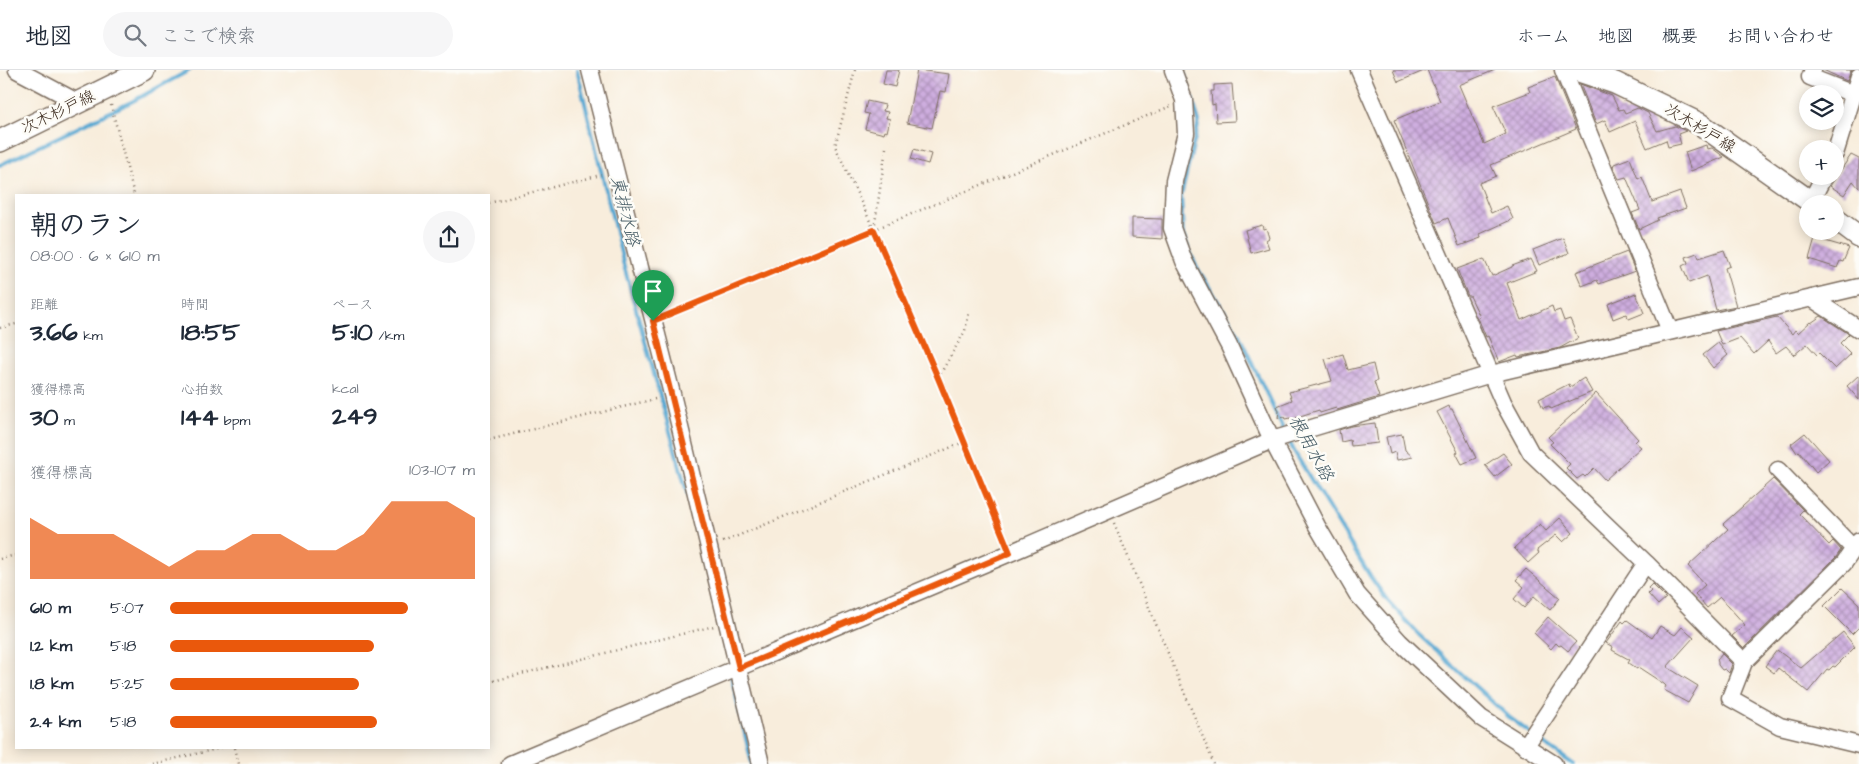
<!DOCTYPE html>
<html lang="ja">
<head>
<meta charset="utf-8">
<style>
  :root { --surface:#fff; --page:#f6f6f7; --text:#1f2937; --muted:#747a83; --line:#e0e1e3; --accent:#ea580c }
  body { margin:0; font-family:"Architects Daughter","Klee One",sans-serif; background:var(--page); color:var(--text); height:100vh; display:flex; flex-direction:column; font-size:19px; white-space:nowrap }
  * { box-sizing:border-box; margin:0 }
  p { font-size:16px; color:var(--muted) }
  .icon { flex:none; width:28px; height:28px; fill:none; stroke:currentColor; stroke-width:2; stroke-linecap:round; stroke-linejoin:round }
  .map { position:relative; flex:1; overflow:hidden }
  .details { position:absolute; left:15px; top:124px; width:475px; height:555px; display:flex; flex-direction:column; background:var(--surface); border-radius:0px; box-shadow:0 2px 12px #0003 }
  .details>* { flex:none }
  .tools { position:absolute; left:1799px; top:15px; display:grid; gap:10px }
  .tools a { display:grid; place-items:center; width:45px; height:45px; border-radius:50%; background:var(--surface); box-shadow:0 2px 12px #0003; font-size:25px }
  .pin { position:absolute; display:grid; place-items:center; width:42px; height:42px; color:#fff; margin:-51px -21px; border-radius:50% 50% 50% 0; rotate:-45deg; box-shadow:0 0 5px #0007 }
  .pin .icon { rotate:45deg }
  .round { display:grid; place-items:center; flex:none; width:52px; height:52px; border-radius:26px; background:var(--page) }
  .head { display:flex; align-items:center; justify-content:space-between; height:85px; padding:0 15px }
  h1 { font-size:28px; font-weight:700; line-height:38px }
  .metrics { display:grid; grid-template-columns:repeat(3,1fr); gap:8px; height:85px; padding:5px 15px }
  .metrics div { display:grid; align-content:center }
  .metrics b { font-size:25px; font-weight:700 }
  .metrics small { font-size:14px; font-weight:400 }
  .metrics p { font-size:14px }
  .chart { height:140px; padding:10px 15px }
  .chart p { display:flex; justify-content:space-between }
  .chart svg { width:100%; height:90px; margin-top:5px; fill:var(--accent); opacity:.7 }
  ul { padding:0 15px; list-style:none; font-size:16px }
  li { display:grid; grid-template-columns:80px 60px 1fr; align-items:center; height:38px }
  li i { height:12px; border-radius:6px; background:var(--accent) }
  header { display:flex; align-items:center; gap:30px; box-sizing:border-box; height:70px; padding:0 25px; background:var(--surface); border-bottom:1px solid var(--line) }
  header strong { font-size:24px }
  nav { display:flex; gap:28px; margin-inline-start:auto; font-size:18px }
  .search { width:350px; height:45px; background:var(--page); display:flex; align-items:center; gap:12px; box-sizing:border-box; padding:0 18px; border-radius:28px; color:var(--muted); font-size:19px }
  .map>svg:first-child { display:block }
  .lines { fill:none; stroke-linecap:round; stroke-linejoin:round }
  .stream { stroke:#56a7d1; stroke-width:4 }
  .building { fill:url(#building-cross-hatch) }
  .minor-casing { stroke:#7d6e60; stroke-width:19 }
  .major-casing { stroke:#7d6e60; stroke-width:24 }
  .path { stroke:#7d6e60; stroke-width:2.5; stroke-dasharray:1 4; stroke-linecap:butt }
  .minor { stroke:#fff; stroke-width:16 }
  .major { stroke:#fff; stroke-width:21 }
  .route-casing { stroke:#fff; stroke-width:10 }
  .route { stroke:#ea580c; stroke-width:6 }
  .labels { text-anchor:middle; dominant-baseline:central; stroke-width:5; stroke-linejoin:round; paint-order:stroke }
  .street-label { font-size:16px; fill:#3b2a1e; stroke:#fdfcf7 }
  .water-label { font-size:18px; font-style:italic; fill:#465c66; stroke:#fdfcf7 }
</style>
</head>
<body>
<header>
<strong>地図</strong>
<div class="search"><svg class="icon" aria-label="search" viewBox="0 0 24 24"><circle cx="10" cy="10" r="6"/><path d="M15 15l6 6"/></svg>ここで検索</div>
<nav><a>ホーム</a><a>地図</a><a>概要</a><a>お問い合わせ</a></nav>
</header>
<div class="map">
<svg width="1859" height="694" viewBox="0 0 1859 694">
  <defs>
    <pattern id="building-cross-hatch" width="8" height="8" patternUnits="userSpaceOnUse" patternTransform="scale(1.25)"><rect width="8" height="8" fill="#ceaddf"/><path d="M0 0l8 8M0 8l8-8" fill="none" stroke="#a88db4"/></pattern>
  </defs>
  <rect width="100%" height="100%" fill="#fdfcf7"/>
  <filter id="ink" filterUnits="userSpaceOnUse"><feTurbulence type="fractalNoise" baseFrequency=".02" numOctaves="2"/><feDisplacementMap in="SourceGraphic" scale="10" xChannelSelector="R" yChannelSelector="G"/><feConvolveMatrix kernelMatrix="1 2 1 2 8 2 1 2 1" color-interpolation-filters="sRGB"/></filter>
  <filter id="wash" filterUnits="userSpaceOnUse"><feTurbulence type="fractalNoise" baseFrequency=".0096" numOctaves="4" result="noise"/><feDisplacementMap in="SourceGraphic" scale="20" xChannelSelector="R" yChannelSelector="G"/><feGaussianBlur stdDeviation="1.12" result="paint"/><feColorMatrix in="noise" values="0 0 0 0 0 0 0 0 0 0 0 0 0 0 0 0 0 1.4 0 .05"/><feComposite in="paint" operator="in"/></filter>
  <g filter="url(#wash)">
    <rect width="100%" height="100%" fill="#f8eddc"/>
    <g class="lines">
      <path class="stream" d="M577,0L624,196L688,426
        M1183,0L1199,51L1181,126L1183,165L1196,196L1238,263L1285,363
        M0,95L133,31L190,0
        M1288,369L1295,383L1370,506L1387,530L1419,565L1509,647L1529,662
        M731,605L752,694
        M1536,668L1573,694"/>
    </g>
    <g id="blocks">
      <path class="building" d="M886,0H899L895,17L883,14Z
        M917,0L949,4L946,22L940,21L932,58L907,53Z
        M1393,0H1426L1398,12Z
        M1427,0H1495L1459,15L1484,74L1506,64L1493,36L1530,22L1528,17L1555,7L1576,59L1491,95L1496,106L1479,113L1491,143L1507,136L1513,149L1480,164L1481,168L1459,176L1448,148L1436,153L1394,50L1440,31Z
        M1823,0H1851L1847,11Z
        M1232,14L1235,51L1216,52L1215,34L1212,35L1211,21H1214V15Z
        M1580,14L1612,26L1619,40L1623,39L1625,43L1638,38L1648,43L1657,61L1675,56L1686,61L1678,64L1681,74L1668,77L1666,70L1647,78L1635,51L1610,62L1605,50L1596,54Z
        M867,31L885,35L883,41L888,42L886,48L890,49L887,62L885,61L884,64L865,59L869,44L864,43Z
        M1706,75L1707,79L1712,78L1724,87L1691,101L1685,82Z
        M914,79L931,84L928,94L911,89Z
        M1851,85L1859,89V118L1853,111L1844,125L1830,116Z
        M1630,88L1638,109L1642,107L1652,132L1680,122L1686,138L1657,148L1658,150L1639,159L1632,143L1640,140L1626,107L1619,109L1613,97L1614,94Z
        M1132,148L1162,149V169L1132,167Z
        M1262,155L1263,159L1266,158L1269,168L1266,170L1269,178L1251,183L1245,160Z
        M1563,168L1569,183L1539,195L1533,180Z
        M1815,168L1849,178L1843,192L1840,191L1837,198L1809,189Z
        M1724,180L1730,196L1725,198L1736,236L1716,240L1707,206L1689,213L1682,196L1688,193L1686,187L1697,183L1699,188Z
        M1627,182L1635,201L1599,214L1597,210L1582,216L1576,202Z
        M1484,189L1492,206L1512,197V196L1531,189L1537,201L1507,213L1521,250L1552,236L1554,242L1560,240L1564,251L1570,249L1578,268L1560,278L1518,287L1517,285L1499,292L1488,266L1486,267L1478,248L1480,247L1470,226H1468L1457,199Z
        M1636,223L1644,243L1629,249L1626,244L1613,249L1608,234Z
        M1821,246L1849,264L1840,273L1851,284L1835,299L1819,283L1817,285L1807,274L1794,285L1786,276L1776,283L1768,271L1754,284L1740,268L1722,275L1716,261L1777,247L1792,264L1795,260L1798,263L1810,252L1811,253Z
        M1718,273L1728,285L1713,298L1703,285Z
        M1343,284L1348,300L1373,294L1377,311L1374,312L1379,327L1337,340L1336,338L1320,343L1319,340L1297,347L1293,351L1290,348L1285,349L1284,347L1278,348L1279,341L1277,336L1292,330L1289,322L1332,311L1325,289Z
        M1859,305V330L1847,316Z
        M1584,308L1592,322L1551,339L1549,336L1543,338L1539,329L1569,314L1570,317Z
        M1596,323L1638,369L1635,372L1641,377L1605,410L1594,398L1585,407L1583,405L1577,409L1566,398L1570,394L1550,374L1553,372L1548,367Z
        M1449,336L1450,339H1452L1476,388L1462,394L1456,383L1458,382L1437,342Z
        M1375,353L1378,373L1351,376L1350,370L1341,372L1339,360L1351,356Z
        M1805,363L1829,390L1816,402L1799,381L1797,383L1791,374Z
        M1402,364L1405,380L1413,387L1397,390L1395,382L1390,384L1386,367Z
        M1503,383L1512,394L1495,407L1485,395Z
        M1773,409L1803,440L1799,444L1829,475L1833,471L1841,480L1836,487L1744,578L1732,566L1745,555L1720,527L1707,538L1695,524L1705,515L1688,496L1728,459L1723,454Z
        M1560,448L1573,463L1563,472L1556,465L1537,480L1539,483L1528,493L1514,478L1540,454L1546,461Z
        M1526,499L1560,528L1550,540L1534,526L1524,538L1514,529L1524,517L1516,510Z
        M1652,514L1666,528L1658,535L1648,524L1651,521L1648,518Z
        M1842,518L1859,534V557L1852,564L1824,536Z
        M1548,547L1576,572L1568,581L1561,575L1559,576L1556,573L1551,579L1534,563Z
        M1627,550L1652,568L1660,556L1675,565L1682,557L1694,567L1667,597L1698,616L1688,633L1664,620L1666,616L1664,614L1638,597L1637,599L1628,593L1630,590L1612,580L1613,577L1606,573L1622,551L1624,553Z
        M1843,562L1855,577L1835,597L1833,596L1829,600L1827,599L1808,622L1778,598L1774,603L1765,596L1777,580L1801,598Z
        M1722,584L1732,594L1729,603L1725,599L1722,600L1718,595V592L1717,590Z"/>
    </g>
  </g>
  <g filter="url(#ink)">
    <use href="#blocks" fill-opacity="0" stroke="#7d6e60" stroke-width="1"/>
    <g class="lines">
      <defs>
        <path id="minor" d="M17,0L77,32
          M590,0L672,324L761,694
          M1173,0L1184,30L1186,63L1174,111L1172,158L1184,191L1229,276L1272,370L1317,456L1357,524L1400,572L1481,648L1554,694
          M1359,0L1503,332L1531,383L1646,493L1744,592
          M1563,0L1670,261
          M1813,0L1810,7L1853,24
          M1835,84L1859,6
          M1811,131L1824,106
          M1811,228L1859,259
          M1778,400L1854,479
          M1859,471L1844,493L1744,592L1730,628L1780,656L1859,675
          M1525,677L1646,493
          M510,694L1010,483L1272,370L1491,304L1859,217"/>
        <path id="major" d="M1576,0L1615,13L1700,54L1814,134
          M0,71L144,0
          M1835,149L1859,167"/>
      </defs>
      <use href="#minor" class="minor-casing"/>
      <use href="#major" class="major-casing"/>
      <path class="path" d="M855,0L835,76L874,160
        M111,35L134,125
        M886,78L874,160L1005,469
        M489,133L601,105
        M666,246L1171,36
        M0,258L16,254
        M938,308L965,261L969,241
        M489,370L659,328
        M1114,453L1214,694
        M723,472L964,372
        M0,489L16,485
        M489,612L714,556
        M235,678L239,694
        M152,694L221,678"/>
      <use href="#minor" class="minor"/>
      <use href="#major" class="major"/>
    </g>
  </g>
  <g class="lines" filter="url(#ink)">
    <defs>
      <path id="route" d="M874,160L938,308L1010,483L739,598L653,251Z"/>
    </defs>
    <use href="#route" class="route-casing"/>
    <use href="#route" class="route"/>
  </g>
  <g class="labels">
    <g class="street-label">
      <text transform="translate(58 42) rotate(-26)">次木杉戸線</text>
      <text transform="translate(1700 58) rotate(31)">次木杉戸線</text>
    </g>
    <g class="water-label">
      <text transform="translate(625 141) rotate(76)">東排水路</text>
      <text transform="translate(1311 378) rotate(61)">根用水路</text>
    </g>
  </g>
</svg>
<div class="tools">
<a><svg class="icon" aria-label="layers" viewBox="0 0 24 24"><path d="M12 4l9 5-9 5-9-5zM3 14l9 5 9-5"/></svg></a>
<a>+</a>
<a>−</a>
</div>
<div class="pin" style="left:653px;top:251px;background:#1e9e55"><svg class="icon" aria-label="arrive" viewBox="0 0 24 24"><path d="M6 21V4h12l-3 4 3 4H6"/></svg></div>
<section class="details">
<div class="head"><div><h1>朝のラン</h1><p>08:00 · 6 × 610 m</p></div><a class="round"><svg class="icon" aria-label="share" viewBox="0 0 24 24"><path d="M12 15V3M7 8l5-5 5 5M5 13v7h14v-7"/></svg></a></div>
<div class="metrics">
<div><p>距離</p><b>3.66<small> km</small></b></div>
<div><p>時間</p><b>18:55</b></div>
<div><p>ペース</p><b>5:10<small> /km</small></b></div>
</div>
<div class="metrics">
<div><p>獲得標高</p><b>30<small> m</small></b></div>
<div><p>心拍数</p><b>144<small> bpm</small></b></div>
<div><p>kcal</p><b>249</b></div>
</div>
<div class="chart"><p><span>獲得標高</span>103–107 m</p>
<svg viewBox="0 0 160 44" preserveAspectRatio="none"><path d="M0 44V14L10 22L20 22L30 22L40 30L50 38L60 30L70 30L80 22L90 22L100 30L110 30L120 22L130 6L140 6L150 6L160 14V44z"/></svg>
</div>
<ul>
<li><b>610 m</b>5:07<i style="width:78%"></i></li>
<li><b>1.2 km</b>5:18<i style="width:67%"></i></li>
<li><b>1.8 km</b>5:25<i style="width:62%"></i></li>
<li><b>2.4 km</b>5:18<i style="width:68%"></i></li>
</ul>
</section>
</div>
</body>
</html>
